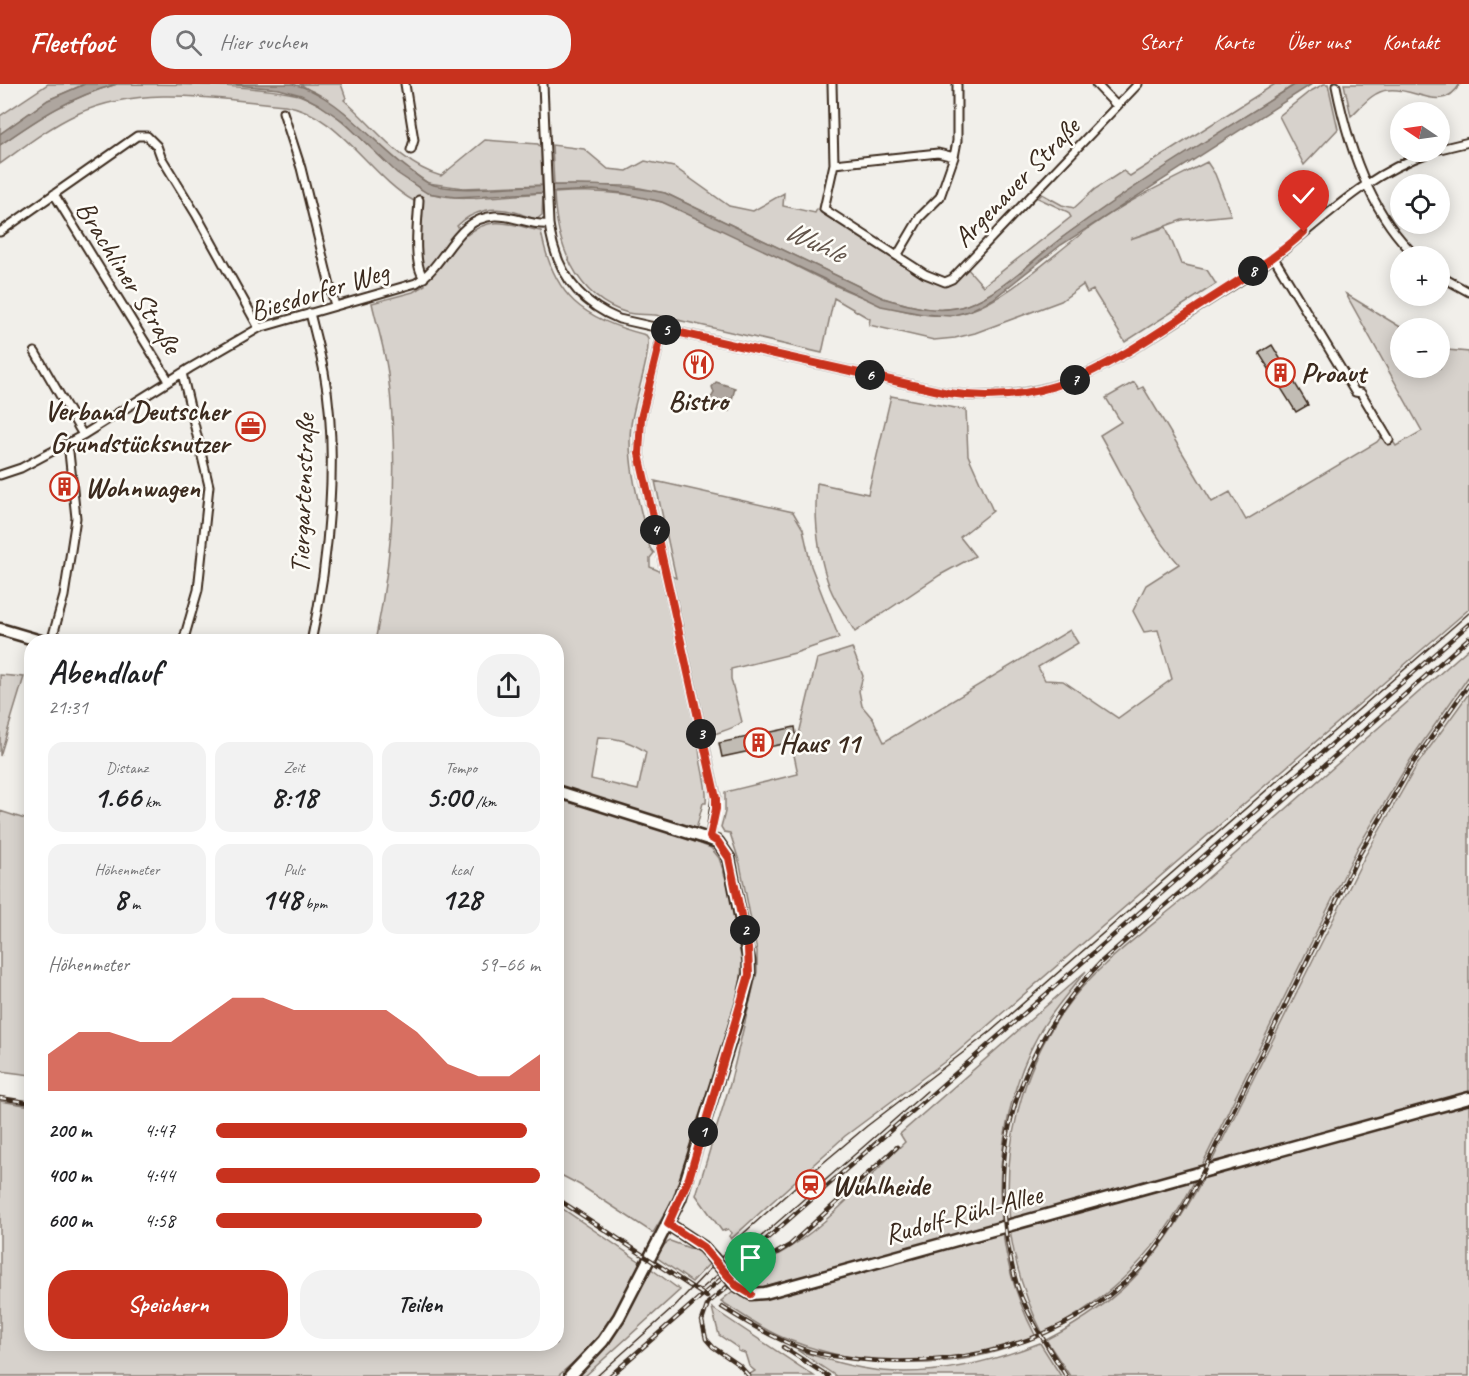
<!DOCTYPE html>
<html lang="de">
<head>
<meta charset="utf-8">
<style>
  :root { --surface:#fff; --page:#f2f2f2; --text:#202124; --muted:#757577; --accent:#c8321e }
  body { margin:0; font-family:Caveat,sans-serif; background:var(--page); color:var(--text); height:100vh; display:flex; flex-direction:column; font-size:22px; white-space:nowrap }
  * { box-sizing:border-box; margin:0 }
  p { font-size:20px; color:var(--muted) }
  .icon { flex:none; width:33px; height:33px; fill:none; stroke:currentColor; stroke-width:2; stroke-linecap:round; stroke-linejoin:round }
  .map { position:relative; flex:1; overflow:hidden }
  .drawer { position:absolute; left:24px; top:550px; width:540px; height:717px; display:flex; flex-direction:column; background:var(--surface); border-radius:24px; box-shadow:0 3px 15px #0003 }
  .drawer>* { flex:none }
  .needle { width:39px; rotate:283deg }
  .buttons { position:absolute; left:1390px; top:18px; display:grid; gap:12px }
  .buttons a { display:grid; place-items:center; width:60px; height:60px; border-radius:50%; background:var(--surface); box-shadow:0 3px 15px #0003; font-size:30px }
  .pin { position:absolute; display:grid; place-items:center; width:51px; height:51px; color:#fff; margin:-62px -26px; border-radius:50% 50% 50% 0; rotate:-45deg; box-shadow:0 0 6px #0007 }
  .pin .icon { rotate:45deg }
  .km { position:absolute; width:30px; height:30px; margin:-15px; border-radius:50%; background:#222; color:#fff; font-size:16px; line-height:30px; text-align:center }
  .round { display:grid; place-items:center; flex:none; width:63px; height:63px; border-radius:24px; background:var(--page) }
  .summary { display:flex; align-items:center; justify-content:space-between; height:102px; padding:0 24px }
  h1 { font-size:33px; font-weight:700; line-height:45px }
  .figures { display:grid; grid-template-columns:repeat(3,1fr); gap:9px; height:102px; padding:6px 24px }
  .figures div { display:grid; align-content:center; border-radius:15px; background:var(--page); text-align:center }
  .figures b { font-size:30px; font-weight:700 }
  .figures small { font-size:16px; font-weight:400 }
  .figures p { font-size:16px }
  .chart { height:168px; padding:12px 24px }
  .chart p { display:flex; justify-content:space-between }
  .chart svg { width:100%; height:108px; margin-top:6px; fill:var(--accent); opacity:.7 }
  .button { display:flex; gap:12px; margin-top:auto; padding:12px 24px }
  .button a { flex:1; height:69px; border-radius:24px; background:var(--accent); color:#fff; font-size:24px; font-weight:700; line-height:69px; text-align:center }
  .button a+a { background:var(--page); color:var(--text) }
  ul { padding:0 24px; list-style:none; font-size:20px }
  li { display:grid; grid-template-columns:96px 72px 1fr; align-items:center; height:45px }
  li i { height:15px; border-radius:8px; background:var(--accent) }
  header { display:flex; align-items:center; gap:36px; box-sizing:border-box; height:84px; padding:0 30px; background:var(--accent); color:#fff }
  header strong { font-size:28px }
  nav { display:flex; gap:33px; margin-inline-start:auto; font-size:21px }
  .search { width:420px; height:54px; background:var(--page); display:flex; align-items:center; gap:15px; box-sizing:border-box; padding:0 21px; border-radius:24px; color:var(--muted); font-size:22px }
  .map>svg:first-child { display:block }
  .green { fill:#d7d2cc; stroke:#897e75; stroke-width:1.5; fill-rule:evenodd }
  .water { fill:#aea69f; stroke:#80746b; stroke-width:1.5 }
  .building { fill:#c1bcb4; stroke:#3b2a1e; stroke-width:1.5 }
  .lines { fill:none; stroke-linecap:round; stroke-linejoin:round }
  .street-casing { stroke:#3b2a1e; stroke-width:11 }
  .secondary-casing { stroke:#3b2a1e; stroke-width:15 }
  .street { stroke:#fdfcf7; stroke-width:7 }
  .secondary { stroke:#fdfcf7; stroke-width:10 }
  .tram { stroke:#3b2a1e; stroke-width:1.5 }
  .rail-casing { stroke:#3b2a1e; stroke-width:4.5 }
  .rail { stroke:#fdfcf7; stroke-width:2; stroke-dasharray:7; stroke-linecap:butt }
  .secondary-bridge-casing { stroke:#3b2a1e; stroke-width:15; stroke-linecap:butt }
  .secondary-bridge { stroke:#fdfcf7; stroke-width:10 }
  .route-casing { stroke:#fff; stroke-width:12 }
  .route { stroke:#c8321e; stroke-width:8 }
  .labels { text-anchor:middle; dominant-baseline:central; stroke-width:5; stroke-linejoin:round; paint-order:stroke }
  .street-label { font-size:28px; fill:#3b2a1e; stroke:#fdfcf7 }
  .poi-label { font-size:28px; font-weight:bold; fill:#3b2a1e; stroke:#fdfcf7; text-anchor:start }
  .water-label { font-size:30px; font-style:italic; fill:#63554b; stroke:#fdfcf7 }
</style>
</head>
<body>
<header>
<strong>Fleetfoot</strong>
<div class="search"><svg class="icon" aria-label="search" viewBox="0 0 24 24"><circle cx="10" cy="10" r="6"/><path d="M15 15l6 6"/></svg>Hier suchen</div>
<nav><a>Start</a><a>Karte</a><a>Über uns</a><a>Kontakt</a></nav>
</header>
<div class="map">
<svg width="1469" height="1292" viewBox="0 0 1469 1292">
  <rect width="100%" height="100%" fill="#f1efea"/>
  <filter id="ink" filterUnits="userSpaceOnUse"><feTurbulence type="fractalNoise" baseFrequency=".0167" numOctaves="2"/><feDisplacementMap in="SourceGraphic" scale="12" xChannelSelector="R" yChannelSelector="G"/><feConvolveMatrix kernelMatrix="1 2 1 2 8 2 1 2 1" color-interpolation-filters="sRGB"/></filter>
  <g filter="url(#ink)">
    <path class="green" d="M48,0H85L48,16L0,50V32Z
      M117,0C174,0 246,0 299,11C345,27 371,71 410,97C415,101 422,107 429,109C462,118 508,111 543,109L542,131L537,135C530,134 522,130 515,128C494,122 473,126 457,142L467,151C493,130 512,141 541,147C553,213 583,235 646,251L648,254C650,275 634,317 631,341C626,382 641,425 650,464L654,469L650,474V483L676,494L655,397L793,428L803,445L811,482L839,554L795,569L731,585V595L742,638C728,649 712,647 699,658C698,679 708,699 706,719H703L693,757L711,764L719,774C734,818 750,868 737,915L683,1092L670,1121L653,1149L580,1101L557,1089L556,558H375C393,471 399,378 388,290C385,266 377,242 372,219L413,208L425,201L420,184L414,117C370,93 340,30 285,21C217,15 142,0 77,30C49,43 25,62 0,80V61C40,33 70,13 117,0ZM598,653C618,654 630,657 646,668L638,706L591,695Z
      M300,0H341L346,14L344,16C374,42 401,81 441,92L485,56L538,60L541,64L542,101L463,104L428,99L398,78L344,28Z
      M1275,0H1296C1219,49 1141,98 1067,150C1034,173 1005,207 967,221C939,231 910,222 883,214L665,109L630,102L554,101L552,61L584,65L608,85L627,87L645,77L674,83L729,122L753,127L784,109L783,122L815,129L817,125L932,197C948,204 956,196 967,184L983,202L1071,133L1068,128L1038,114L1042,110L1062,121L1074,124L1095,105L1123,87L1130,92Z
      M1324,0H1328L1338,45L1304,81L1279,32L1309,8Z
      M1344,0H1460C1442,31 1414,2 1388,6C1373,7 1361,23 1351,32Z
      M1207,78L1215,90L1231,131L1182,136L1130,155L1166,143L1181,180L1207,186L1216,200L1125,258L1093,206L1087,209L1083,201L1061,217L975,249L955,254L934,256L869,241L870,235L834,214L822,269C777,259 732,248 687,238C676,236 666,233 655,231C646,230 636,231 628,229C574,214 556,157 554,109C591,106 626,107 662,118C742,142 889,255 969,227C1011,213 1055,168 1092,142C1128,116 1168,98 1207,78Z
      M1346,210L1402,244L1401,284H1440V263L1447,266L1469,268V525L955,970L845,1052L731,1155L729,1152L732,1149L728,1145L722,1147L696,1111L730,1000L757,888V867L740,780L730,749L724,748L721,743L725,728V708L798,690L794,671L817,575L852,564L863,592L859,607L862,622L873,635L884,658L1070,546L1078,559L1038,583L1045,596L1063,597L1118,634L1172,595L1158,546L1144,548L1133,527L1146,501L1179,480C1146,443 1125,394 1100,351L1121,338L1106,314L1134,298L1139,305L1143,303L1212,418L1230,408L1246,436L1377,358L1386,347L1396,362L1422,347Z
      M891,312L966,326L968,371L993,427L960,453L975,472L940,491L855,548C847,534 836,519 830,504C817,469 814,435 817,399L868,410Z
      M1469,564V592L1411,675L1358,763L1200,1085L1010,1138C1002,1065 1021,987 1063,927C1097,879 1149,845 1193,807C1285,726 1377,645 1469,564Z
      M0,591L24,593L0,672Z
      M1469,609V1010L1209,1083L1365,772L1417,681Z
      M0,727L31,737V991L0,987Z
      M1086,887C1070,906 1054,925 1041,946C1009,1001 995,1077 1002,1140L762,1203L751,1204L740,1198L772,1181V1174C826,1145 862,1099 905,1058L900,1050Z
      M0,1017L31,1022L32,1260H556L557,1121L642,1179L615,1231L594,1260L558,1292H0Z
      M1469,1017V1292H1070L1046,1256C1127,1215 1163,1169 1205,1091Z
      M1196,1094C1161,1164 1114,1214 1043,1250C1026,1217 1015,1182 1010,1145Z
      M1003,1148C1007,1185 1019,1220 1036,1253C957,1288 870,1287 789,1256C765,1247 743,1231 721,1217L734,1206L742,1213Z
      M670,1157L700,1168L710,1179L692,1198L656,1173L665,1160Z
      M650,1184L680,1206L585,1292H576L624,1233Z
      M712,1224L814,1292H751L750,1290L755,1287L749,1282L745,1269L738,1267V1264L719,1251Z
      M1040,1259L1061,1292H836L797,1266C825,1275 852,1284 882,1287C935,1292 991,1278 1040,1259Z"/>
    <path class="water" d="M85,0H117C70,13 40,33 0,61V50L48,16Z
      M225,0H293C339,11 372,59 410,86C415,90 422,96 428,99C452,109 502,103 528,102C574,100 620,100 665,109L883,214C910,222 939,231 967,221C1005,207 1035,173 1067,150C1141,96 1219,49 1296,0H1312L1061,161L993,215L969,227L950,232L922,230L881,222L662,118L622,109L593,106L455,113L427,109L397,89L343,37L318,20L301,11L279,5Z
      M716,298L735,304L729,327L707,321L714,309L712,303Z"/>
    <path class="building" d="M1272,261L1308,321L1296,328L1259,269Z
      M795,643L797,657L722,673L719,659Z"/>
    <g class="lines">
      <defs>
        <path id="street" d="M405,0L414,56L411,66
          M543,0L549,140C555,185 577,218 619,235L948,309C1053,324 1110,279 1194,226C1224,206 1257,188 1285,165C1334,125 1369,90 1431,68
          M832,0L834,80L824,125L925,190L945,198L952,195L1138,0
          M1096,0L1117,22
          M1336,2C1348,62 1370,129 1416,172
          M283,28L301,84L335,222
          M1440,65L1469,58
          M834,80L938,69L954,73
          M54,110L169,297
          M419,116C418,135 412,180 424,194
          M0,148L137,52H147L157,62L161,73L197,132L259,244
          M897,172L920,133L940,113L954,73L957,57V0
          M1274,174L1355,308L1361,309L1389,356
          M1440,192L1469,208
          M310,229C315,249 320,268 324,288C339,369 329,477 311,558
          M663,245L641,334L639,370L716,713L710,753
          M35,268L83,351
          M182,289L209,402L198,506L183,558
          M0,391L21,384L83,351L190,284L259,244L416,199C446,181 455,134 495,132C514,131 530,142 549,140
          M51,558L64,512L76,434L69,368L65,362"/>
        <path id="secondary" d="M0,545L44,558
          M556,707L718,758L729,774L749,877V890L743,916L680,1115L619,1233L603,1257L570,1292
          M668,1140L703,1163L712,1173
          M736,1201L751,1210L765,1209L1469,1014"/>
      </defs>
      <use href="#street" class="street-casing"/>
      <use href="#secondary" class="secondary-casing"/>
      <use href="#street" class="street"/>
      <use href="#secondary" class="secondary"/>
      <path class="tram" d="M699,1207L927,1007
        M597,1292L672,1225L745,1148L805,1094L867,1042L990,948L1469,529"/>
      <defs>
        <path id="rail" d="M0,1014L32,1019
          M556,1114L707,1213
          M722,1223C750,1241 779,1257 811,1268C927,1292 1053,1271 1138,1186C1165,1158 1183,1125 1201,1092L1360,769L1413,679L1469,600
          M783,1263L828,1292
          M610,1292L1469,540
          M749,1292L739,1281L713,1263L706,1255L702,1237L708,1219L747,1186L790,1161L897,1063
          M1066,1292C1052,1269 1036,1246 1025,1221C1015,1202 1011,1177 1007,1156C989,1050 1028,953 1101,878L1469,554"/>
      </defs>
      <use href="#rail" class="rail-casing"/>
      <use href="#rail" class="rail"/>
      <defs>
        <path id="secondary-bridge" d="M712,1173L736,1201"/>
      </defs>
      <use href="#secondary-bridge" class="secondary-bridge-casing"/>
      <use href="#secondary-bridge" class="secondary-bridge"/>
    </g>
  </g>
  <g class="lines" filter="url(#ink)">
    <defs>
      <path id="route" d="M751,1210L736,1201L703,1163L668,1140L689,1094L749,891L748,864L729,774L718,758L710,753L716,725V714L639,370L641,334L663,245L948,309C1053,325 1112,278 1196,224C1233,200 1271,178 1304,148"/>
    </defs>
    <use href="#route" class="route-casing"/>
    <use href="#route" class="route"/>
  </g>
  <defs>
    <symbol id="restaurant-ring" viewBox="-11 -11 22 22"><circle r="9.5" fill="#fdfcf7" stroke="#c8321e" stroke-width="1.5"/><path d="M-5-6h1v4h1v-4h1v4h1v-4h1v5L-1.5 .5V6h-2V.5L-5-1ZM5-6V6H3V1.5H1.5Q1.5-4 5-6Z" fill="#c8321e"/></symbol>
    <symbol id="building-ring" viewBox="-11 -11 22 22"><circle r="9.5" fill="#fdfcf7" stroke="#c8321e" stroke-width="1.5"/><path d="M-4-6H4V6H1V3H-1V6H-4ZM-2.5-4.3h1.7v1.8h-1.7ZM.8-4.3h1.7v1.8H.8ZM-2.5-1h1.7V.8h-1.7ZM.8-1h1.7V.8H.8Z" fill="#c8321e"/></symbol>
    <symbol id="office-ring" viewBox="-11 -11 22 22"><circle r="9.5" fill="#fdfcf7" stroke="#c8321e" stroke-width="1.5"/><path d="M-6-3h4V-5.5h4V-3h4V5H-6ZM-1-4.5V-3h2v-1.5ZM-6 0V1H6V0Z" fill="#c8321e"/></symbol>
    <symbol id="station-ring" viewBox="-11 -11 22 22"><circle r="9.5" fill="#fdfcf7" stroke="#c8321e" stroke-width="1.5"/><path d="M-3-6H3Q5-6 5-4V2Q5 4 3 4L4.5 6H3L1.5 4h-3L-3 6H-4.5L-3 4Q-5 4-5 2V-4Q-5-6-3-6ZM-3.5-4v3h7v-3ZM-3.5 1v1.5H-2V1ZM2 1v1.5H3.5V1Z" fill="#c8321e"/></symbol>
  </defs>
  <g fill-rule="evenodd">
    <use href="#restaurant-ring" x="682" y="264" width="33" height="33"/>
    <use href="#building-ring" x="1264" y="272" width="33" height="33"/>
    <use href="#office-ring" x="234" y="326" width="33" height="33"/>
    <use href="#building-ring" x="48" y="386" width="33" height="33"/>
    <use href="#building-ring" x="742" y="642" width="33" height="33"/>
    <use href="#station-ring" x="794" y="1084" width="33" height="33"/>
  </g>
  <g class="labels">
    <g class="street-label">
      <text transform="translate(1016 98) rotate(-46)">Argenauer Straße</text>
      <text transform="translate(129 193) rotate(58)">Brachliner Straße</text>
      <text transform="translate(319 207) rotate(-17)">Biesdorfer Weg</text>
      <text transform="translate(302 410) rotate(-88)">Tiergartenstraße</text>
      <text transform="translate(963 1130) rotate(-15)">Rudolf-Rühl-Allee</text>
    </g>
    <g class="poi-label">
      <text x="1301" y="288">Proaut</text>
      <text x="698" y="316" text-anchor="middle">Bistro</text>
      <text x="229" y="326" text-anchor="end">Verband Deutscher<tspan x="229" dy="32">Grundstücksnutzer</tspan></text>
      <text x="85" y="403">Wohnwagen</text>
      <text x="779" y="658">Haus 11</text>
      <text x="832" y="1101">Wuhlheide</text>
    </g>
    <g class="water-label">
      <text transform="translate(815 157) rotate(25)">Wuhle</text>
    </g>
  </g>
</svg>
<div class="buttons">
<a><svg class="needle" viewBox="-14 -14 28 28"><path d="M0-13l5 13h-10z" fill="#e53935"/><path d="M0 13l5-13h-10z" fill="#757577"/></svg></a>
<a><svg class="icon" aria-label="locate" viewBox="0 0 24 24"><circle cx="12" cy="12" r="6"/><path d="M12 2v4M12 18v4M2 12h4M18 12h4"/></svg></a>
<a>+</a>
<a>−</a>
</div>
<div class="pin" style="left:751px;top:1210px;background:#1e9e55"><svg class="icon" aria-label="arrive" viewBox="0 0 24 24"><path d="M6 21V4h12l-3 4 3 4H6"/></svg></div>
<div class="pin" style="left:1304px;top:148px;background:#d93025"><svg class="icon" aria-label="check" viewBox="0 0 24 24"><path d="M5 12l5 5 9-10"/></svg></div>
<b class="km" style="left:703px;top:1048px">1</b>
<b class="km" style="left:745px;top:846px">2</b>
<b class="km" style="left:701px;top:650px">3</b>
<b class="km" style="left:655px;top:446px">4</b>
<b class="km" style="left:666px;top:246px">5</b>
<b class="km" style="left:870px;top:291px">6</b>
<b class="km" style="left:1075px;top:296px">7</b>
<b class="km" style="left:1253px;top:187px">8</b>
<section class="drawer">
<div class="summary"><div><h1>Abendlauf</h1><p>21:31</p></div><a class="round"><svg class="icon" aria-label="share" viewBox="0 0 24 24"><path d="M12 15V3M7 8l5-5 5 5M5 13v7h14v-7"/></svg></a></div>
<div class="figures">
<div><p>Distanz</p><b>1.66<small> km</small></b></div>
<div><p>Zeit</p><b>8:18</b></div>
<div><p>Tempo</p><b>5:00<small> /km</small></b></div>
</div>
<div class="figures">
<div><p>Höhenmeter</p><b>8<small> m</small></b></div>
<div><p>Puls</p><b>148<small> bpm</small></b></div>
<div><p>kcal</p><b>128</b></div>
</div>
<div class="chart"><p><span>Höhenmeter</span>59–66 m</p>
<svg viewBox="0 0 160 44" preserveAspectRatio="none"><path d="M0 44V29L10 20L20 20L30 24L40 24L50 15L60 6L70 6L80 11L90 11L100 11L110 11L120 20L130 33L140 38L150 38L160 29V44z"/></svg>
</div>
<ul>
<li><b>200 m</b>4:47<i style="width:96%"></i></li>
<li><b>400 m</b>4:44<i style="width:100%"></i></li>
<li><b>600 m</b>4:58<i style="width:82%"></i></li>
</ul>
<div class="button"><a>Speichern</a><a>Teilen</a></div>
</section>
</div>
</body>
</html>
